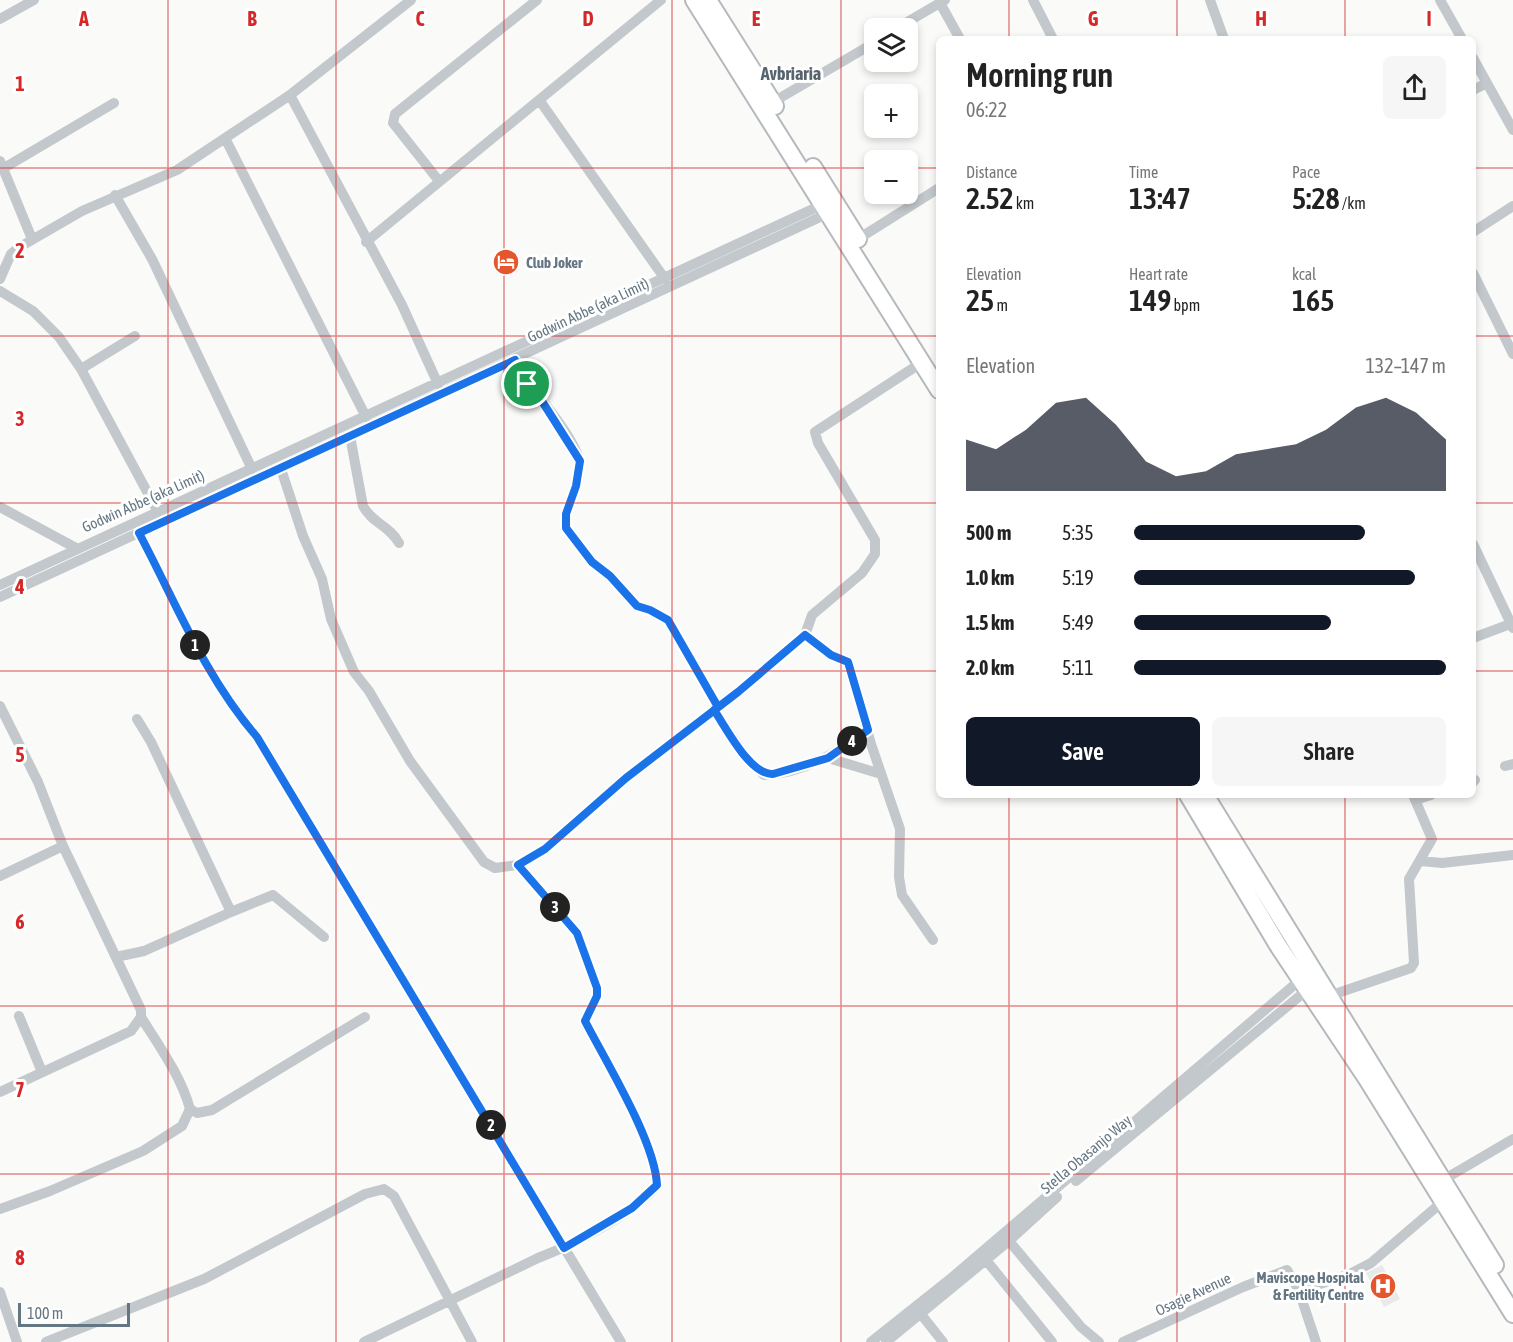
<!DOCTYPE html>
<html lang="en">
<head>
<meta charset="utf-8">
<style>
  :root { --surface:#fff; --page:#f6f6f6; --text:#222; --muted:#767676; --accent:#111827 }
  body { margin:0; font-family:"Asap Condensed",sans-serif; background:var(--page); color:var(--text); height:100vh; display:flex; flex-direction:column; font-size:22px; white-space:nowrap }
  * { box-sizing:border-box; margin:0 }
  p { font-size:20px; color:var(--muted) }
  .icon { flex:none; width:33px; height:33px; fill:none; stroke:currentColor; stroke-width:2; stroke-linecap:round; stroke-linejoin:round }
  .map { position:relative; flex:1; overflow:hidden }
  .drawer { position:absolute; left:936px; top:36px; width:540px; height:762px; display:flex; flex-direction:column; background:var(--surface); border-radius:9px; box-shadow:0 3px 9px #0003 }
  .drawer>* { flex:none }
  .fabs { position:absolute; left:864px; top:18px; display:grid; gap:12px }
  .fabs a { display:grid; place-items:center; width:54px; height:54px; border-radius:9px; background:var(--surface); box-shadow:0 3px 9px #0003; font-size:30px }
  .scale { position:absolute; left:18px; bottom:15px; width:112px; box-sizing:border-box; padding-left:6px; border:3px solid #657683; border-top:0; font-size:16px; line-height:21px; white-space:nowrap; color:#657683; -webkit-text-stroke:4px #fff; paint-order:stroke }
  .pin { position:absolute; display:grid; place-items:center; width:51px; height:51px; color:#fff; margin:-26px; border:3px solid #fff; border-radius:50%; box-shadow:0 2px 6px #0007 }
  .km { position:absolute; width:30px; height:30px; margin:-15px; border-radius:50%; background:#222; color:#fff; font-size:16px; line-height:30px; text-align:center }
  .round { display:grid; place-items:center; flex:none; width:63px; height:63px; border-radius:9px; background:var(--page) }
  .head { display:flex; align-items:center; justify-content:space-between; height:102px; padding:0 30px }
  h1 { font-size:33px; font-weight:600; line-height:45px }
  .metrics { display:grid; grid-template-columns:repeat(3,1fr); gap:9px; height:102px; padding:6px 30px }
  .metrics div { display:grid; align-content:center }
  .metrics b { font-size:30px; font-weight:600 }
  .metrics small { font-size:16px; font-weight:400 }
  .metrics p { font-size:16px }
  .chart { height:168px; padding:12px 30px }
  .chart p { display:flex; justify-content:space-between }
  .chart svg { width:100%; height:108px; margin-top:6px; fill:var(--accent); opacity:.7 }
  .button { display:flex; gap:12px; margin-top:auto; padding:12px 30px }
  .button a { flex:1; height:69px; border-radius:9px; background:var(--accent); color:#fff; font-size:24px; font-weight:600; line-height:69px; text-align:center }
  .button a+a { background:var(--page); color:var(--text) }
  ul { padding:0 30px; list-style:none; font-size:20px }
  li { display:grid; grid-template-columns:96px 72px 1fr; align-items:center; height:45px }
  li i { height:15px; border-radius:8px; background:var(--accent) }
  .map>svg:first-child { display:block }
  .built { fill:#e8e9e9 }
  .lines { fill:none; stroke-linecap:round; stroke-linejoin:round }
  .highway-casing { stroke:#b4b9bd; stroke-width:20 }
  .minor { stroke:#c3c8cc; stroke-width:10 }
  .highway { stroke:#fff; stroke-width:16 }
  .route-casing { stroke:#fff; stroke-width:12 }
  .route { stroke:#1a73e8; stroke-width:8 }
  .grid { fill:none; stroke:#d62828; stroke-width:1.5; stroke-opacity:0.55 }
  .labels { text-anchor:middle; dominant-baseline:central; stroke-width:6; stroke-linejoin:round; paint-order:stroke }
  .poi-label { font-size:15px; font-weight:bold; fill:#657683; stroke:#fff; text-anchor:start }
  .street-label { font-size:15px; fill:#657683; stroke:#fff }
  .quarter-label { font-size:18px; font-weight:bold; fill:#57646e; stroke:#fff }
  .grid-label { font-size:20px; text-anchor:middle; font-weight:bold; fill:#d62828; stroke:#fff; stroke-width:6; stroke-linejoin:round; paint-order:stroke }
</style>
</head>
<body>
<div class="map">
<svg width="1513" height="1342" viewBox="0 0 1513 1342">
  <rect width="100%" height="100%" fill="#fafaf8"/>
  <path class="built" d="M1382,1265L1400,1299L1384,1307L1366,1273Z"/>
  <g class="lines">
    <defs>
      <path id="highway" d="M694,0L939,390
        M708,0L775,106
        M813,167L858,239
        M1188,795L1279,947L1367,1079L1513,1314
        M1205,795L1495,1265"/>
    </defs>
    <use href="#highway" class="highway-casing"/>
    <path class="minor" d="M1033,0L1053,39
      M1210,0L1224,39
      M1440,0L1462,39
      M940,3L960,39
      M0,19L34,0
      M897,28L945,0
      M1473,58L1513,130
      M1473,90L1487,83
      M290,95L402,305L438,384
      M540,101L665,279
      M773,102L874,43
      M225,138L366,417
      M0,161L32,239
      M4,168L114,103
      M439,181L393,123L395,114L537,0
      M115,195L152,259L252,469
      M1473,232L1513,206
      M858,239L939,188
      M366,242L661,0
      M1473,273L1513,354
      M0,279L11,254L18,248L82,211L177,170L290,95L411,0
      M0,291L33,311L59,337L81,369L158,512
      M515,360C532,393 569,427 580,461L576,486L566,514V528L592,562L610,576L637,607L650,610L668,620L718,707
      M81,369L135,336
      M350,436L363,506C372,523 390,526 399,543
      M281,469L303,536L322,579L331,619L354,672L369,691L410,761L484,862L495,868L518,865L577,933L597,988V996L585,1021C607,1062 655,1141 657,1185C636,1213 572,1245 538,1258L364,1342
      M0,507L76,548
      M139,533C176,603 205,677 257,737L621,1342
      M1473,544L1513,628
      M0,585L828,202
      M0,597L833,211
      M805,635L831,655L848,662L871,744L900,829L899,877L902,895L933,940
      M1473,638L1513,623
      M0,706L38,782L63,846L141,1010V1017L131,1031L0,1092
      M714,710L747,758L764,775C804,774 837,752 868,730
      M828,758L881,774
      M1505,766L1513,764
      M1473,782L1475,780
      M1415,800L1431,795
      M1421,861L1442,863L1513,855
      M518,865L545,849L626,778L738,692L805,635L812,615L862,573L875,554V540L818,443L815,432L921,363
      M0,876L63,846
      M231,912L273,895L324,937
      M116,957L144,951L231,912L151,742L137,719
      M1329,996L1411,968L1414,963L1409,879L1432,839L1413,795
      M19,1016L42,1072
      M190,1109L197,1113L212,1110L365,1017
      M1443,1180L1513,1139
      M1076,1181L1307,990
      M0,1209L50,1191L143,1151L182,1126L190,1109C181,1076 159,1046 141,1017
      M1009,1241L1081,1327L1099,1342
      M986,1260L1052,1342
      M1299,1291L1350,1274L1371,1263L1441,1203
      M0,1292L17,1342
      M920,1313L943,1342
      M46,1342L204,1279L365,1194L384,1189L394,1196L472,1342
      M871,1342L949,1280L1300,980
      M886,1342L1009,1241L1057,1197
      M1123,1342L1243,1287L1287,1270L1299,1291L1316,1342"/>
    <use href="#highway" class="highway"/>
  </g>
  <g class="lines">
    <defs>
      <path id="route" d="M527,384L515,360L139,533C176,603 205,677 257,737L564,1248L632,1208L657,1185C655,1141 606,1062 585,1021L597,996V988L577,933L518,865L545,849L626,778L738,692L805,635L831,655L848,662L868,730L828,758L773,774C750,775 727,729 714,710L718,707L668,620L650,610L637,606L610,576L592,562L566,528V514L576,486L580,461L540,398L527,384"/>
    </defs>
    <use href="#route" class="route-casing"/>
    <use href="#route" class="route"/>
  </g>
  <path class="grid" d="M168,0V1342M336,0V1342M504,0V1342M672,0V1342M841,0V1342M1009,0V39M1177,0V39M1345,0V39M0,168H874M908,168H939M1473,168H1513M0,336H939M1473,336H1513M0,503H939M1473,503H1513M0,671H939M1473,671H1513M1009,795V1342M1177,795V1342M1345,795V1342M0,839H1513M0,1006H1513M0,1174H1513"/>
  <defs>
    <symbol id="hotel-disc" viewBox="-11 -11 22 22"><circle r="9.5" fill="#e4572e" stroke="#fff"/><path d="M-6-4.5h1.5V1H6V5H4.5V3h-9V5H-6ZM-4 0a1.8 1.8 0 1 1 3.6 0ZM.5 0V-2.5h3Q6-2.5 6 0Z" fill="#fff"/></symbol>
    <symbol id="hospital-disc" viewBox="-11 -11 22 22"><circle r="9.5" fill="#e4572e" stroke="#fff"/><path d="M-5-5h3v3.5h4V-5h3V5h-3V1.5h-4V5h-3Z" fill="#fff"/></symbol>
  </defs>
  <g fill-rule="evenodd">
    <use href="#hotel-disc" x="491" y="247" width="30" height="30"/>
    <use href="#hospital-disc" x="1368" y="1271" width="30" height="30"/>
  </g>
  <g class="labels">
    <g class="poi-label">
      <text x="526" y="262">Club Joker</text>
      <text x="1364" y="1277" text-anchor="end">Maviscope Hospital<tspan x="1364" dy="17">&amp; Fertility Centre</tspan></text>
    </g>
    <g class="street-label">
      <text transform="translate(588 310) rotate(-25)">Godwin Abbe (aka Limit)</text>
      <text transform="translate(143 501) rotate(-24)">Godwin Abbe (aka Limit)</text>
      <text transform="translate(1086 1154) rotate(-40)">Stella Obasanjo Way</text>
      <text transform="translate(1193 1294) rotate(-25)">Osagie Avenue</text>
    </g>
    <g class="quarter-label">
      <text x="791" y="73">Avbriaria</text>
    </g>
  </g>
  <g class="grid-label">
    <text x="84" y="26">A</text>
    <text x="252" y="26">B</text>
    <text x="420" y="26">C</text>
    <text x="588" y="26">D</text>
    <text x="756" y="26">E</text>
    <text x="1093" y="26">G</text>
    <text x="1261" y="26">H</text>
    <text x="1429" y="26">I</text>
    <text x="20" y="91">1</text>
    <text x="20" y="258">2</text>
    <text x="20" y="426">3</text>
    <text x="20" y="594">4</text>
    <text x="20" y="762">5</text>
    <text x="20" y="929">6</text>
    <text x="20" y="1097">7</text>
    <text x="20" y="1265">8</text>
  </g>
</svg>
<div class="fabs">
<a><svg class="icon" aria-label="layers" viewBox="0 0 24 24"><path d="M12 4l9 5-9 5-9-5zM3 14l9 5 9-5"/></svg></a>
<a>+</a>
<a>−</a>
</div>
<div class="scale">100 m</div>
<div class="pin" style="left:527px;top:384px;background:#1e9e55"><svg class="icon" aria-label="arrive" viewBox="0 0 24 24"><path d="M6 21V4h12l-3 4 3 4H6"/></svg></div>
<b class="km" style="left:195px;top:645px">1</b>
<b class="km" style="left:491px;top:1125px">2</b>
<b class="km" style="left:555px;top:907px">3</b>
<b class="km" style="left:852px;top:741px">4</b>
<section class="drawer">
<div class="head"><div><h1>Morning run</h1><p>06:22</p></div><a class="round"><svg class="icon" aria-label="share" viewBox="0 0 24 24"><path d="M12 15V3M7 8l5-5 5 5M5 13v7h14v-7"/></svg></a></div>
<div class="metrics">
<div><p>Distance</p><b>2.52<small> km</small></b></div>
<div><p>Time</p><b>13:47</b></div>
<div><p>Pace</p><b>5:28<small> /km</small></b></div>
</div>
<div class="metrics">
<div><p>Elevation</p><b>25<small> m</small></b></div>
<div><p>Heart rate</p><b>149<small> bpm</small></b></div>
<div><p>kcal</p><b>165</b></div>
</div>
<div class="chart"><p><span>Elevation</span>132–147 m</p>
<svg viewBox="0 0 160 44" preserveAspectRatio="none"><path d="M0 44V23L10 27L20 19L30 8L40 6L50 17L60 32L70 38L80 36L90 29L100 27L110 25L120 19L130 10L140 6L150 12L160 23V44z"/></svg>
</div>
<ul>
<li><b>500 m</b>5:35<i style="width:74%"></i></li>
<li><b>1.0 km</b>5:19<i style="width:90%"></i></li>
<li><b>1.5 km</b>5:49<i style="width:63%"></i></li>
<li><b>2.0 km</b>5:11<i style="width:100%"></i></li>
</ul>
<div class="button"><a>Save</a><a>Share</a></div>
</section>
</div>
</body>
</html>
